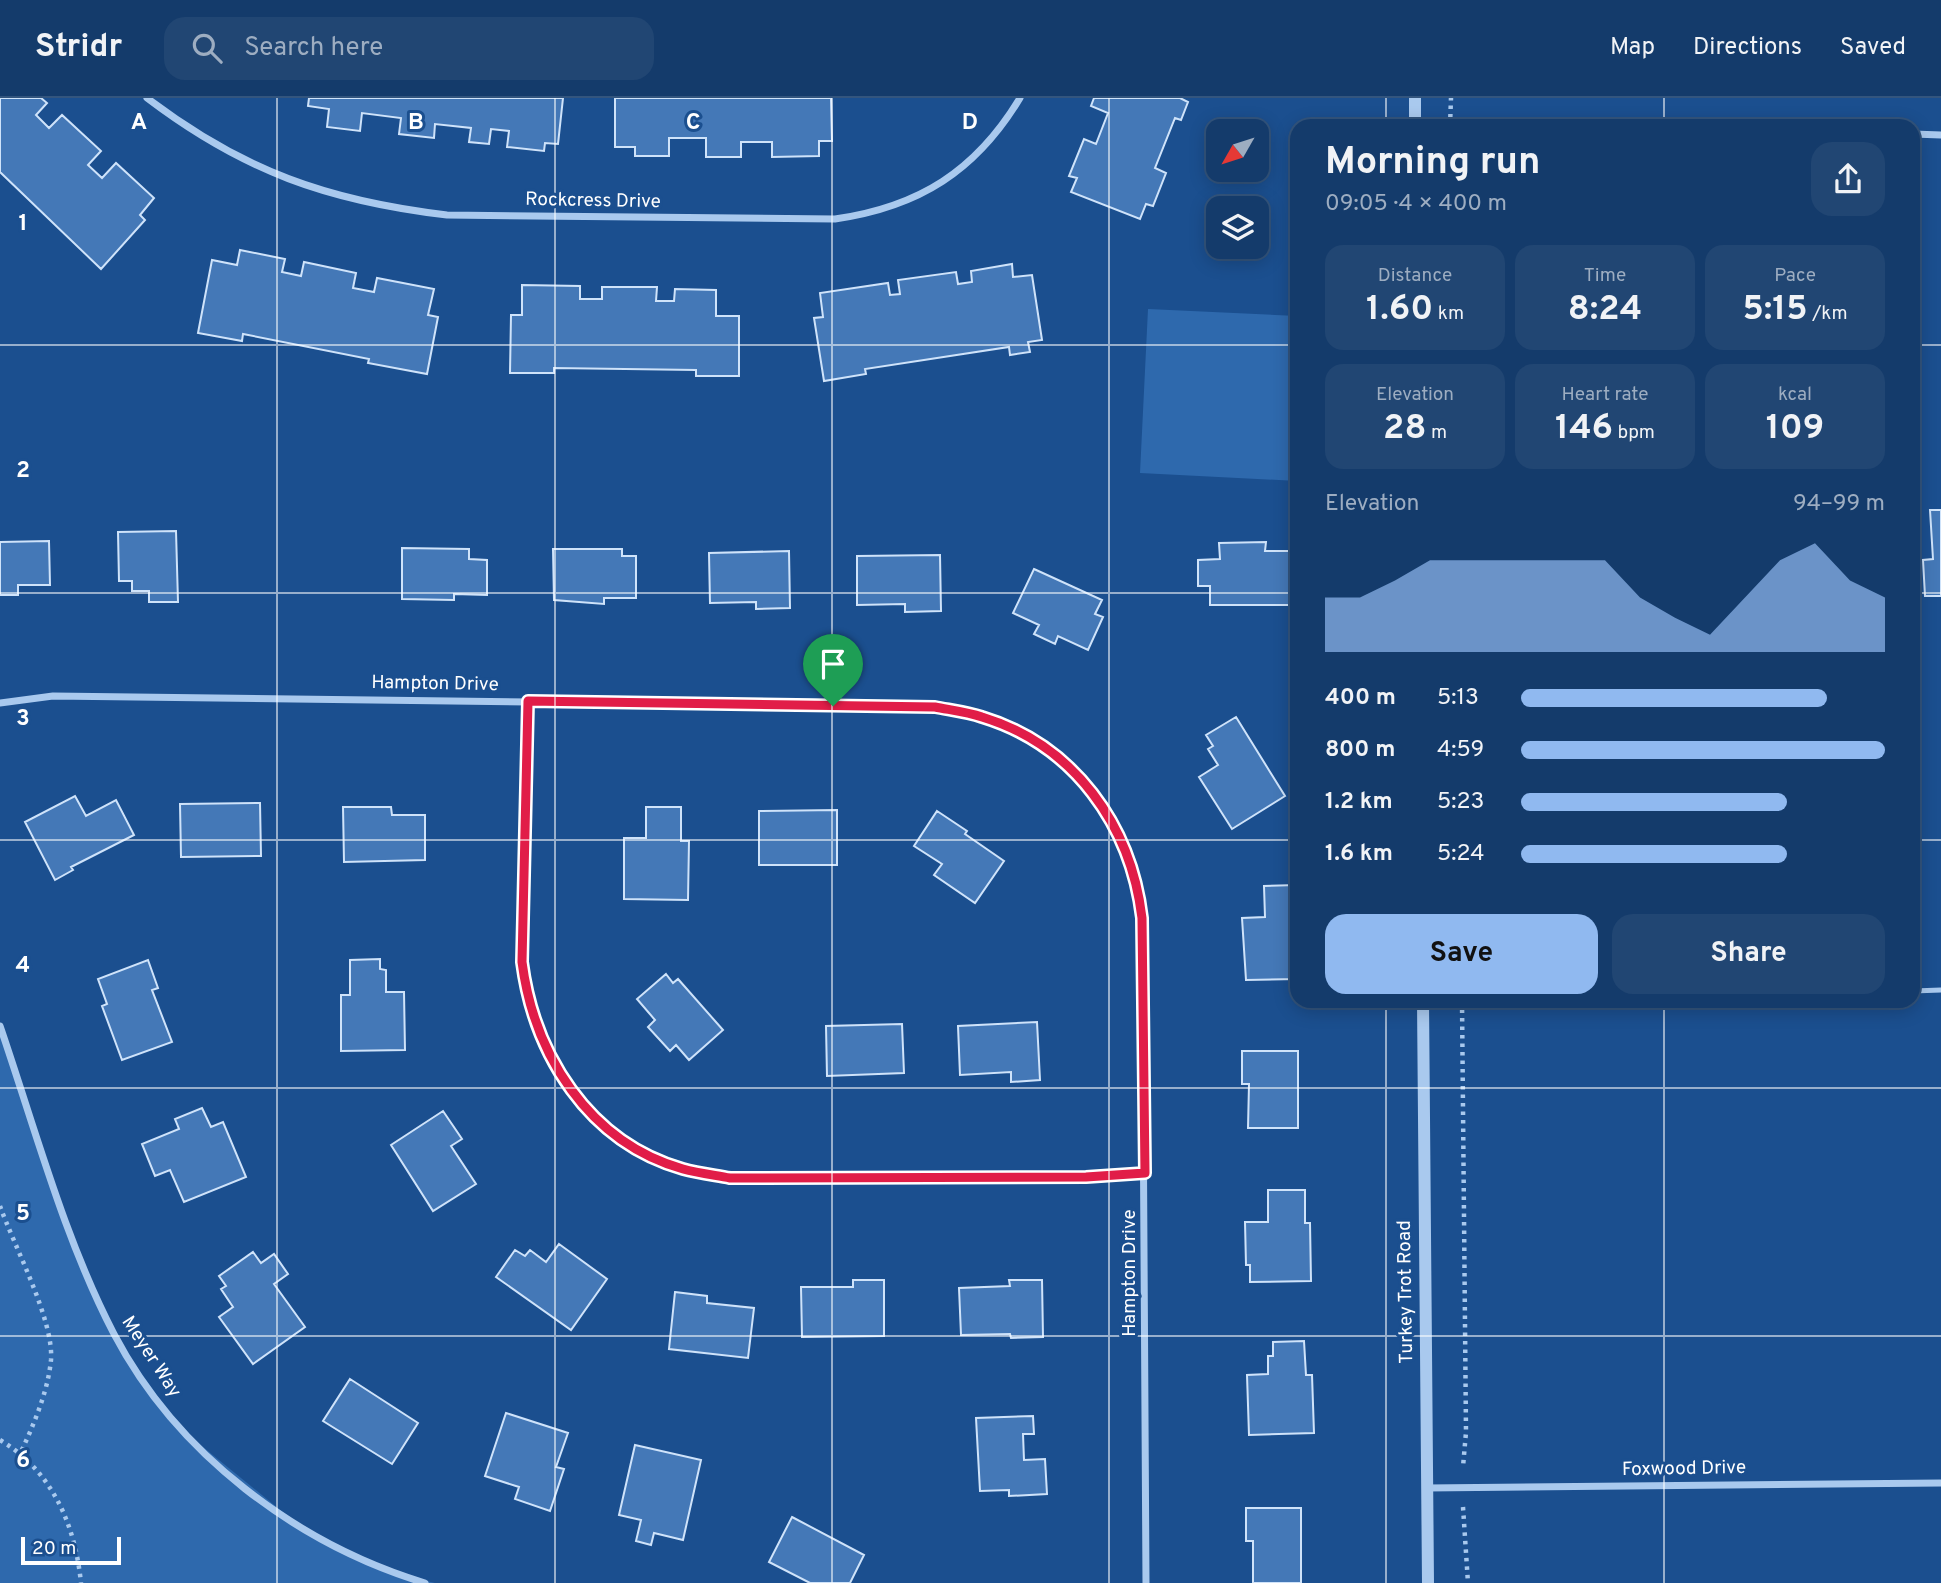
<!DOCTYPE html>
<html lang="en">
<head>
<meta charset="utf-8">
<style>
  :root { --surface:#143b6b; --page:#214673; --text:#f1f3f6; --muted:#9dadc1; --line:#33557e; --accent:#90b9f0 }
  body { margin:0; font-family:Overpass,sans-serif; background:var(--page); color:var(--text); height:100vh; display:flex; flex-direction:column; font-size:26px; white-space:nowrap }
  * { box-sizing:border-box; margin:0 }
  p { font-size:23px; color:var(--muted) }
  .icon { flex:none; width:38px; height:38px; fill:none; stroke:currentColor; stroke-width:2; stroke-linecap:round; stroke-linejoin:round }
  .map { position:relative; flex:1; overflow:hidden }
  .panel { position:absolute; left:1290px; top:21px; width:630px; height:889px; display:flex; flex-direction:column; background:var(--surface); border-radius:21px; box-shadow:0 4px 18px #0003,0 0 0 2px var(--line) }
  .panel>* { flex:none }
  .needle { width:46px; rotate:231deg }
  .fabs { position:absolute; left:1206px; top:21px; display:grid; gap:14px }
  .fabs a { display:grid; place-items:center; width:63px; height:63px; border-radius:14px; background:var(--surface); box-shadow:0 4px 18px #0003,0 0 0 2px var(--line); font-size:35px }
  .scale { position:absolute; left:21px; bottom:18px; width:100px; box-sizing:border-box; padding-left:7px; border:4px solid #fff; border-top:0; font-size:19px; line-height:24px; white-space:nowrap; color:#fff; -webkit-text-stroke:5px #1b4f8f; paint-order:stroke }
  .pin { position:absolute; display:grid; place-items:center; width:60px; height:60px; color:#fff; margin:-72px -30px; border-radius:50% 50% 50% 0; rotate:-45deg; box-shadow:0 0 7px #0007 }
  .pin .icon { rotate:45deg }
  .round { display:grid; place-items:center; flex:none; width:74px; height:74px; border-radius:21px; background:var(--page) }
  .headline { display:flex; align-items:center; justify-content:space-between; height:119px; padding:0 35px }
  h1 { font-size:38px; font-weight:700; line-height:52px }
  .stats { display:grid; grid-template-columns:repeat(3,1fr); gap:10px; height:119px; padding:7px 35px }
  .stats div { display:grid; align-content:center; border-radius:18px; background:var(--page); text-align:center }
  .stats b { font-size:35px; font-weight:700 }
  .stats small { font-size:19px; font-weight:400 }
  .stats p { font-size:19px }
  .chart { height:196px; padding:14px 35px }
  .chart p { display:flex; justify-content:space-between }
  .chart svg { width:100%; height:126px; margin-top:7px; fill:var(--accent); opacity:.7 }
  .action { display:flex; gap:14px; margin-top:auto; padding:14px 35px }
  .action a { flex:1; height:80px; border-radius:21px; background:var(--accent); color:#111; font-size:28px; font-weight:700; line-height:80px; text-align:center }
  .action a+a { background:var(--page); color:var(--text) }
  ul { padding:0 35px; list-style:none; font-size:23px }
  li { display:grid; grid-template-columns:112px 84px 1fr; align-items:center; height:52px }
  li i { height:18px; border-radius:9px; background:var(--accent) }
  header { display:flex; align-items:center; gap:42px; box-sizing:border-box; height:98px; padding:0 35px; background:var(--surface); border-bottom:2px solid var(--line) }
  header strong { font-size:33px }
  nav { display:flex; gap:38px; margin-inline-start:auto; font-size:24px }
  .search { width:490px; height:63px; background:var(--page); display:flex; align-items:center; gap:18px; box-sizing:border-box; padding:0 24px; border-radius:21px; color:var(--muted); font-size:26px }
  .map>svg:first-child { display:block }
  .green { fill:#2e69ad }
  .building { fill:#4478b7; stroke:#cfe3fa; stroke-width:2 }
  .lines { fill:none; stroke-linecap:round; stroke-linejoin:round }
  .path { stroke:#a9c9ee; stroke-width:4.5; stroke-dasharray:3.5 5; stroke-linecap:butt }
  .service { stroke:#a9c9ee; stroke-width:5 }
  .minor { stroke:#a9c9ee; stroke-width:7 }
  .tertiary { stroke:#a9c9ee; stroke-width:12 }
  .route-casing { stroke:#fff; stroke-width:14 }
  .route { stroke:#e11d48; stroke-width:9 }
  .grid { fill:none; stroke:#fff; stroke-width:2; stroke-opacity:0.55 }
  .labels { text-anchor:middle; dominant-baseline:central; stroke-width:6; stroke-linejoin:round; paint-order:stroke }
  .street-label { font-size:19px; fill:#fff; stroke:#1b4f8f }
  .grid-label { font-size:23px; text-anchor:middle; font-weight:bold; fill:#fff; stroke:#1b4f8f; stroke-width:6; stroke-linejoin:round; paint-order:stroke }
</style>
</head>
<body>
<header>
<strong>Stridr</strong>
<div class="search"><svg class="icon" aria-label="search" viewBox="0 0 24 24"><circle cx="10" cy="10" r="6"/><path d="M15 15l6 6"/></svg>Search here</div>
<nav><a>Map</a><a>Directions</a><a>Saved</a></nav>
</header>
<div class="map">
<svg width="1941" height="1485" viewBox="0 0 1941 1485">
  <rect width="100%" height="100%" fill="#1b4f8f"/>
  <path class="green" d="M1148,211L1297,218V383L1140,375Z
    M0,928L85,1174L115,1238L181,1331L311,1437L390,1474L435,1485H0Z"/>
  <path class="building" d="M0,0H41L47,5L36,17L49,30L62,17L101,53L88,67L102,80L116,65L154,100L140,117L145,122L101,171L0,74Z
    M309,0H563L558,46L545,45L544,53L507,49L509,33L491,31L489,46L469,44L471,30L435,26L434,40L399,36L401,20L362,15L360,33L327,29L329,11L308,8Z
    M615,0H831L832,43H819V58L772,59V44H741V59H706V40H669V58H635V49H615Z
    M1094,0H1180L1188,4L1181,22L1175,20L1155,70L1166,75L1153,108L1146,106L1140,121L1071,94L1077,80L1069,78L1084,41L1096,46L1108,15L1091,8Z
    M240,152L285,161L282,174L301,178L304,164L356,175L353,190L374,194L377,180L434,191L428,217L438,219L427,276L368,265L369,261L243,236L242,243L198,235L212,162L237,167Z
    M1012,166L1013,179L1032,177L1042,242L1028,244L1030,254L1010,257L1009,249L865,271L866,276L824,283L814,220L823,219L820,195L888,185L890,197L900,196L898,182L956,174L958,186L972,184L971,173Z
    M522,187L580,188V201H602V189H657L656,203H674L675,191L716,192V218H739V278H696V272L554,270V275H510L511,217H522Z
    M1930,412H1941V498H1925L1923,462L1933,461Z
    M176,433L178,504H149V493H132V483H119L118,434Z
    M49,443L50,487H18V497H0V444Z
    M1266,444L1265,453H1290L1291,507H1210V488H1198V462L1220,461L1219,445Z
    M402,450L469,451V461L487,462V497L454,496V502L402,501Z
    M553,451H622V458H636V500H604V506L554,502Z
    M789,453L790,510L756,511V504L710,505L709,455Z
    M940,457L941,513L905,514V506L857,507V458Z
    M1034,471L1102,502L1095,516L1103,519L1088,552L1058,538L1055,546L1034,536L1039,527L1013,515Z
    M1236,619L1285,698L1232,731L1199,679L1218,667L1208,651L1213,648L1206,637Z
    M75,698L86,718L116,702L134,737L71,769L73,772L55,782L25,724Z
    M260,705L261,758L181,759L180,706Z
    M343,709H391L392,717H425V762L344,764Z
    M646,709H681V743H689L688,802L624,801V740H646Z
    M837,712V767H759V713Z
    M937,713L967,733L965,736L1004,763L975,805L934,777L942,766L914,748Z
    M1297,787V881L1246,882L1242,820L1265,819L1264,788Z
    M380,861V871L386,872V894H404L405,952L341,953V897H350V862Z
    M148,862L158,890L152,892L172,944L122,962L102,908L107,906L98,881Z
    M666,876L673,885L678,881L723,932L689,962L676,947L670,953L648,929L655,922L637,901Z
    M1037,924L1040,982L1011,984V974L960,977L958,928Z
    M902,926L904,975L827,978L826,928Z
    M1242,953H1298V1030H1248L1249,986H1242Z
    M202,1010L211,1029L223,1024L246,1079L184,1104L170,1072L155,1078L142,1046L179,1031L175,1021Z
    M443,1013L462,1041L451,1048L476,1086L433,1113L391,1047Z
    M1268,1092H1305V1125H1310L1311,1183L1250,1184V1167H1246L1245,1124H1268Z
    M559,1146L607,1181L571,1232L496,1179L515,1152L525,1158L530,1152L546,1164Z
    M253,1154L261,1165L274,1156L288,1176L274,1186L305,1229L253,1266L219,1219L233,1209L221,1191L226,1188L219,1178Z
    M853,1182H884V1238L802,1239L801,1189H853Z
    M1009,1182H1042L1043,1239L1011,1240L1010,1236L961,1237L959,1190L1010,1188Z
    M675,1194L707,1198V1205L754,1210L748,1260L669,1251Z
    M1304,1243L1306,1277H1312L1314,1335L1249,1337L1247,1277L1268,1276V1258H1273V1244Z
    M350,1281L418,1325L392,1366L323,1323Z
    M506,1315L568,1335L556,1369L564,1371L550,1413L515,1401L519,1389L485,1378Z
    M1033,1318L1034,1336H1023L1024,1362L1045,1361L1047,1396L1009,1398V1392L980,1393L976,1320Z
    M635,1347L701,1362L683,1442L654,1435L651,1447L636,1443L641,1422L619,1417Z
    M1246,1410H1301V1485H1253V1443H1246Z
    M792,1419L864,1457L850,1485H810L769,1464Z"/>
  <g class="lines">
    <path class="path" d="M1450,28L1451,0
      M1462,903L1466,1334L1463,1369
      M0,1108C14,1148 54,1222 51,1262C48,1293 34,1326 21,1354
      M0,1342C52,1373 75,1426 81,1485
      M1463,1409L1468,1485"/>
    <path class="service" d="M1913,893L1941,892"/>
    <path class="minor" d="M147,0C243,73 328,103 447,117L835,121C919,109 976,73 1020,0
      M1913,36L1941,37
      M528,603L522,864C534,956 588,1044 683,1071C698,1075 714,1077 730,1080L1086,1079L1145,1075
      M0,605L53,598L935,609C961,614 988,618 1012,631C1088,670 1132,735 1142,820L1146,1485
      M0,928C35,1030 64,1140 114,1236C177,1356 297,1446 425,1485
      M1427,1390L1941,1385"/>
    <path class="tertiary" d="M1415,0V28
      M1423,903L1428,1485"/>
  </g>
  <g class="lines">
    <defs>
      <path id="route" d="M528,603L935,609C950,612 967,614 982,619C1074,647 1131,727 1142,820L1145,1075L1086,1079L730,1080C714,1077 698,1075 683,1071C588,1044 534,956 522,864Z"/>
    </defs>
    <use href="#route" class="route-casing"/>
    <use href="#route" class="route"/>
  </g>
  <path class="grid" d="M277,0V1485M555,0V1485M832,0V1485M1109,0V1485M1386,0V28M1664,0V28M0,247H1297M1913,247H1941M0,495H1297M1913,495H1941M0,742H1297M1913,742H1941M1386,903V1485M1664,903V1485M0,990H1941M0,1238H1941"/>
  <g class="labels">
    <g class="street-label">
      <text transform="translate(593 103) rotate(1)">Rockcress Drive</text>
      <text transform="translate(435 586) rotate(1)">Hampton Drive</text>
      <text transform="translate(1130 1175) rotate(-90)">Hampton Drive</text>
      <text transform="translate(1406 1194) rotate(-91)">Turkey Trot Road</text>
      <text transform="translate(151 1259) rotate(57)">Meyer Way</text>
      <text transform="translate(1684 1371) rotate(-1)">Foxwood Drive</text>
    </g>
  </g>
  <g class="grid-label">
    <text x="139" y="31">A</text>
    <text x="416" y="31">B</text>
    <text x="693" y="31">C</text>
    <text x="970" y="31">D</text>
    <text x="23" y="132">1</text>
    <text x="23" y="379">2</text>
    <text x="23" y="627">3</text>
    <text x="23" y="874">4</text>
    <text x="23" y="1122">5</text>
    <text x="23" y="1369">6</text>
  </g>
</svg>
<div class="fabs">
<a><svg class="needle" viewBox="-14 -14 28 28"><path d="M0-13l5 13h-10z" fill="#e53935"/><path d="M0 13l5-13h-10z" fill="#9dadc1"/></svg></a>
<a><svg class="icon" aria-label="layers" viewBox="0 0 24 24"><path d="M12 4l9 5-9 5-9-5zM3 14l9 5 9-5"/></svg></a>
</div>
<div class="scale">20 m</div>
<div class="pin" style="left:833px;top:608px;background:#1e9e55"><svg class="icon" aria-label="arrive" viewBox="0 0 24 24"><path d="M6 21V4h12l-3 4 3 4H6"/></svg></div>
<section class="panel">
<div class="headline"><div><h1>Morning run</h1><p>09:05 · 4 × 400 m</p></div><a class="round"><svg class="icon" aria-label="share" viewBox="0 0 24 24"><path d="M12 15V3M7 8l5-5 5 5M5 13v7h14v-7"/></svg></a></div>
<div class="stats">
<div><p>Distance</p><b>1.60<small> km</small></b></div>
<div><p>Time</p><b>8:24</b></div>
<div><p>Pace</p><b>5:15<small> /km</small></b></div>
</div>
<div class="stats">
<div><p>Elevation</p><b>28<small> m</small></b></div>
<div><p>Heart rate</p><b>146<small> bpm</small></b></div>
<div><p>kcal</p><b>109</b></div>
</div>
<div class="chart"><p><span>Elevation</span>94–99 m</p>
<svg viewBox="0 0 160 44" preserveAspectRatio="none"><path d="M0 44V25L10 25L20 19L30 12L40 12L50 12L60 12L70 12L80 12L90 25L100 32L110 38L120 25L130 12L140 6L150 19L160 25V44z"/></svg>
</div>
<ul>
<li><b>400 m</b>5:13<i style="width:84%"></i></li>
<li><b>800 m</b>4:59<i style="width:100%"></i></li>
<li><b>1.2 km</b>5:23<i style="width:73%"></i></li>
<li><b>1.6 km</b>5:24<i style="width:73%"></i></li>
</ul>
<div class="action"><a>Save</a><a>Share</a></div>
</section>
</div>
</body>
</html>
